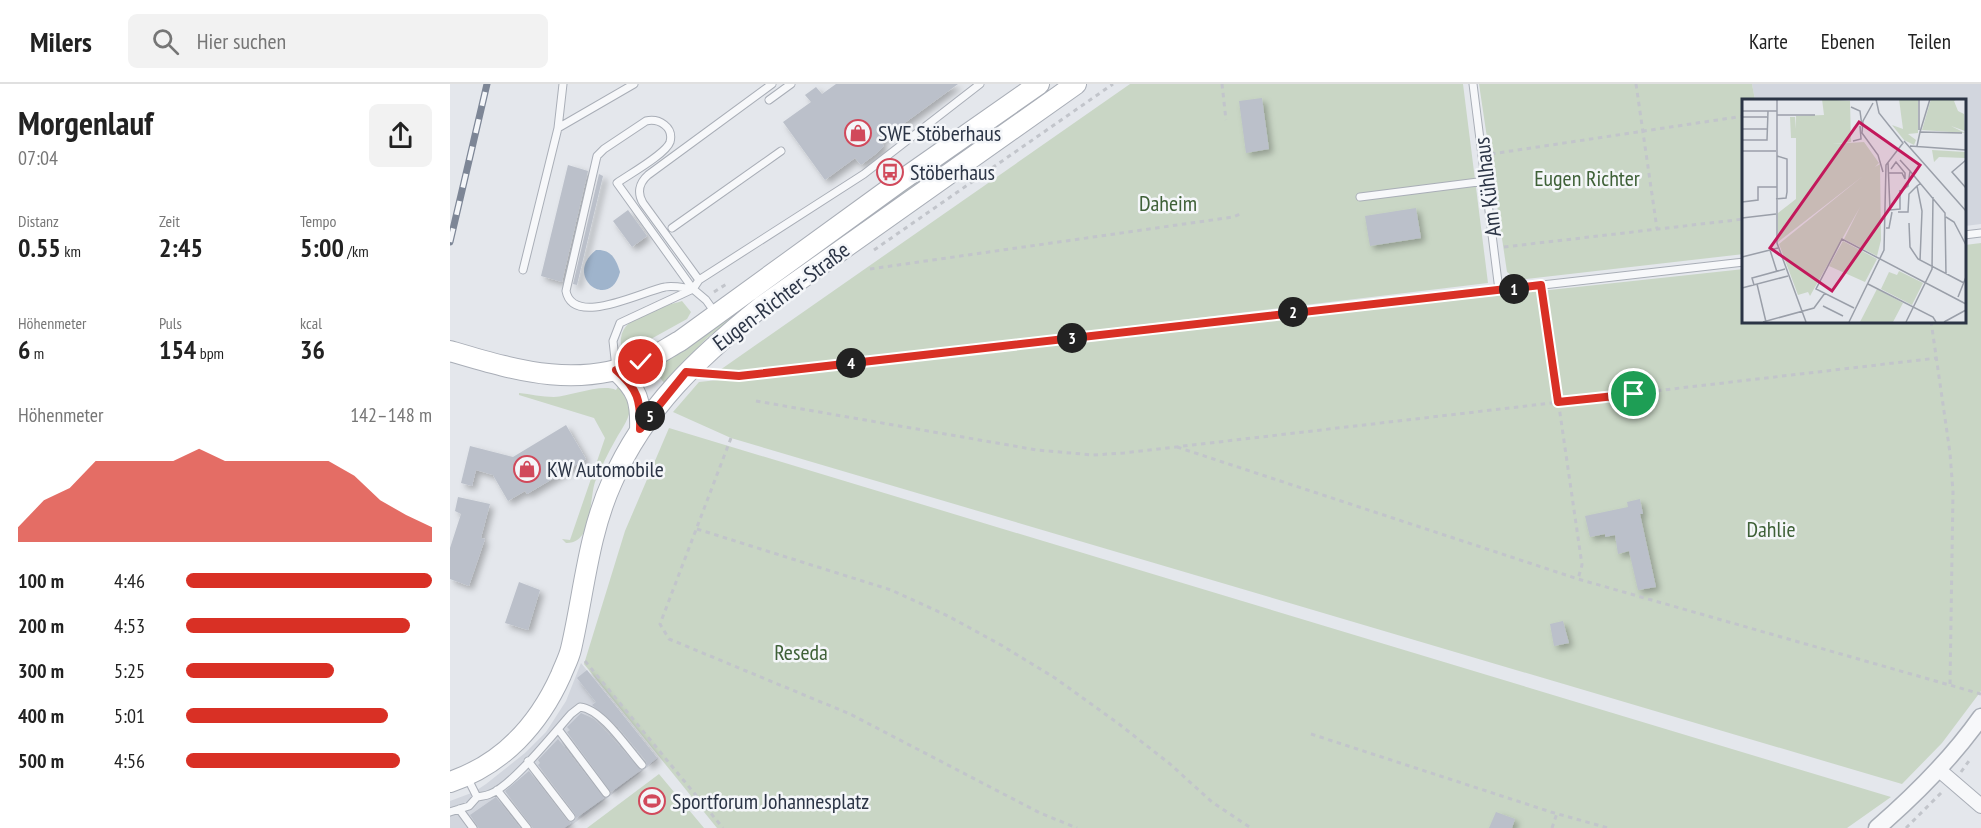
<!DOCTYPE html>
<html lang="de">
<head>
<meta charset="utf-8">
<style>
  :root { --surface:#fff; --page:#f2f2f2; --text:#222; --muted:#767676; --line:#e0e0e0; --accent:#d93025 }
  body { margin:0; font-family:"PT Sans Narrow",sans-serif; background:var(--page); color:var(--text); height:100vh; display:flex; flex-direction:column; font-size:22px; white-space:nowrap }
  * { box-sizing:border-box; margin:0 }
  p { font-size:20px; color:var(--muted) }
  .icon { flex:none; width:33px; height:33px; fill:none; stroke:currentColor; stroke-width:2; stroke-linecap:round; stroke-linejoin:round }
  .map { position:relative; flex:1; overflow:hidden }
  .side { display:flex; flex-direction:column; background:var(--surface); width:450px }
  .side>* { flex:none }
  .pin { position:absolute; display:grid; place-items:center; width:51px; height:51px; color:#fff; margin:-26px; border:3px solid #fff; border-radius:50%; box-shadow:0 2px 6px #0007 }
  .km { position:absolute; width:30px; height:30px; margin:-15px; border-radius:50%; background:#222; color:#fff; font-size:16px; line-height:30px; text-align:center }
  .round { display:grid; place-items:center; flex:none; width:63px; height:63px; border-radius:9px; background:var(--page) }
  .headline { display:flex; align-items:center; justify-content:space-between; height:102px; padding:0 18px }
  h1 { font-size:33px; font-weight:600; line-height:45px }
  .metrics { display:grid; grid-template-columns:repeat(3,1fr); gap:9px; height:102px; padding:6px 18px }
  .metrics div { display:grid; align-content:center }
  .metrics b { font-size:26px; font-weight:600 }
  .metrics small { font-size:16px; font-weight:400 }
  .metrics p { font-size:16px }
  .chart { height:168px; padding:12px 18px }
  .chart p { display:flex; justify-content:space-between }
  .chart svg { width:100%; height:108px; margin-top:6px; fill:var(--accent); opacity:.7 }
  ul { padding:0 18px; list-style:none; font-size:20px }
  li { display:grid; grid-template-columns:96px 72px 1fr; align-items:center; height:45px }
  li i { height:15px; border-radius:8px; background:var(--accent) }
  header { display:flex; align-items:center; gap:36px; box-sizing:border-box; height:84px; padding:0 30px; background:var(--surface); border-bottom:2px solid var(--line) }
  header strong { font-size:28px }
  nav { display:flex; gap:33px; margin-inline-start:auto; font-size:21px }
  .search { width:420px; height:54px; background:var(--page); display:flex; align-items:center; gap:15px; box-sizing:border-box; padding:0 21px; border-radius:9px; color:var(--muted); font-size:22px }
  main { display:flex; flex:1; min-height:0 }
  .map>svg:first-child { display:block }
  .built { fill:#d2d6de }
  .green { fill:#c9d6c5 }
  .water { fill:#9fb4cc }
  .building { fill:#bbc0ca; filter:url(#shadow) }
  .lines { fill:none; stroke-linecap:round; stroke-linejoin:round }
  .service-casing { stroke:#a9aeb7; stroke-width:9 }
  .minor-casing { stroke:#a9aeb7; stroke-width:16 }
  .tertiary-casing { stroke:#a9aeb7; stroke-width:19 }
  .secondary-casing { stroke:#a9aeb7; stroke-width:22 }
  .path { stroke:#c2c5cb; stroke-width:3; stroke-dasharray:4.5 4.5; stroke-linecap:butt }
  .service { stroke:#f7f8fa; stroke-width:7 }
  .minor { stroke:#f7f8fa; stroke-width:14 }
  .tertiary { stroke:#f7f8fa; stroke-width:16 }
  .secondary { stroke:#fff; stroke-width:20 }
  .rail-casing { stroke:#7d8696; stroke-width:7 }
  .rail { stroke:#f4f6f9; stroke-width:4.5; stroke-dasharray:14; stroke-linecap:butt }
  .route-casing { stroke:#fff; stroke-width:12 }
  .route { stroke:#d93025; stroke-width:8 }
  .labels { text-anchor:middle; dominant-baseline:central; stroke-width:5; stroke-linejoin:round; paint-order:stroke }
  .poi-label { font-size:22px; fill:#2b3445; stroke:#f4f6f9; text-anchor:start }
  .park-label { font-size:22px; fill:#3f6138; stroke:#f4f6f9 }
  .street-label { font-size:22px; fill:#2b3445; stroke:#f4f6f9 }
  .inset-road { fill:none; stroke:#9a9fa9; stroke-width:1.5 }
  .view { fill:#c2185b; fill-opacity:0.15; stroke:#c2185b; stroke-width:3 }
  .inset-edge { fill:none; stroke:#2b3445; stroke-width:3 }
</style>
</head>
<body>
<header>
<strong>Milers</strong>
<div class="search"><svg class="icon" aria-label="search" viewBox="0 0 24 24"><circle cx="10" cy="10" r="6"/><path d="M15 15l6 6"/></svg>Hier suchen</div>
<nav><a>Karte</a><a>Ebenen</a><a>Teilen</a></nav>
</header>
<main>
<section class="side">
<div class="headline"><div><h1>Morgenlauf</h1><p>07:04</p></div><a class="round"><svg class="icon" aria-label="share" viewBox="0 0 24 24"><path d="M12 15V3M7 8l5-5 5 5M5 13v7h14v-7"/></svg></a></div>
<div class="metrics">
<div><p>Distanz</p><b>0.55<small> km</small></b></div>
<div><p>Zeit</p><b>2:45</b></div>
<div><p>Tempo</p><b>5:00<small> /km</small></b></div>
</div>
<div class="metrics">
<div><p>Höhenmeter</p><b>6<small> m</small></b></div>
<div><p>Puls</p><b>154<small> bpm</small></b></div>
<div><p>kcal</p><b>36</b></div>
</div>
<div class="chart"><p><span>Höhenmeter</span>142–148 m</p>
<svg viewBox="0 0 160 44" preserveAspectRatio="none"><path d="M0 44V38L10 27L20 22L30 11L40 11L50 11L60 11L70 6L80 11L90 11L100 11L110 11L120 11L130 17L140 27L150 33L160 38V44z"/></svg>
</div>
<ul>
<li><b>100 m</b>4:46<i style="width:100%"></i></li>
<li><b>200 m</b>4:53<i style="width:91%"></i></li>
<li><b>300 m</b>5:25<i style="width:60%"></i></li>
<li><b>400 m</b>5:01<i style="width:82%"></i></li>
<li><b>500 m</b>4:56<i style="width:87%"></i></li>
</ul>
</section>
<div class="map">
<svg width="1531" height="744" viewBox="0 0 1531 744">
  <defs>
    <filter id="shadow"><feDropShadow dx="4" dy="4" stdDeviation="3" flood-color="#0004"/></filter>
  </defs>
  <rect width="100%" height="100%" fill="#e4e7ec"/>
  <path class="built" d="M1302,0H1531V140L1515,142L1514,16H1305Z
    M131,579L208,675L118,744H0V717L24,708L36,700L75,669L96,648L116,617Z"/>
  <path class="green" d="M680,0H1013L1038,199L298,288L270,286Z
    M1029,0H1302L1305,16H1294V170L1068,196L1057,188Z
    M550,39H553L552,42L292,227L257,254L214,299L202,283Z
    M1531,159V607L1492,659L1452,700L281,354L223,328L249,298L1294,185V237H1514L1515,161Z
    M232,217L241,228L237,235L181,266L172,269C172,264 170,258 171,254C174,230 213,223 232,217Z
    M169,301C175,307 181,317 180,326C178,337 171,346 166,355C158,369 151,383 145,398C139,416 143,460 116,459L112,455L120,456L155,354L144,334L69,311V309C80,310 92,313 104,313C121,312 152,299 166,306Z
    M219,344L1441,713L1397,744H267L134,580L175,447Z
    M209,690L254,744H137Z"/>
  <path class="water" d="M146,166C161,165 166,175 170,188C160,228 112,193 146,166Z"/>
  <path class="building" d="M386,0H508L430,57L434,62L427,69L411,81L405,74L375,96L333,38L361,18L355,11L366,3L372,10Z
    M812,14L819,65L796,69L789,17Z
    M118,81L138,87L112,198L91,192Z
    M149,90L153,92L127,201L123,200Z
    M966,124L971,154L920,162L915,132Z
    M178,126L197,152L182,163L163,137Z
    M116,341L136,375L77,410L75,407L58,417L43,391L26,386L22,402L11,399L20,362L63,373Z
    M8,413L40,420L31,454L35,455L19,502L0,495V464L11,430L5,427Z
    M1190,415L1193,430H1190L1206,503L1188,506L1179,467L1168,470L1165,451L1155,453V450L1140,453L1135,432L1178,423L1177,418Z
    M69,498L90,506L78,546L55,539Z
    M1113,537L1119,559L1104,562L1100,540Z
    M137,586L207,674L197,682L196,677L168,643L142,621L146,618L127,594Z
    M131,629L144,635L151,642L191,686L161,708L117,648L120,646L117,643Z
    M108,655L154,714L126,734L125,730L88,681L90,679L88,676Z
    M79,687L117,736L121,739L114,744H83L55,707Z
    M46,713L70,744H29L20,731Z
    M1046,728L1065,735L1062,744H1039Z"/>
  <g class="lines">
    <defs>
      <path id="service" d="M1023,0L1049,206L1294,178
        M319,16L341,0
        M108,44L113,0
        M910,113L1036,97
        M222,144L331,67
        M1514,151L1531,149
        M73,186L108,44L184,0
        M249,196L193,119C187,109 189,99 198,91L322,0
        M243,205C234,204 223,201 215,203C193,207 123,244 116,207L147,72L154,65L196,37C209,34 224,43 220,58C216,70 178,91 167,99L243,205L256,216L266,230
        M166,284L163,257L170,239L243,205L249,196L414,90L530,0
        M108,645L156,709
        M78,677L121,733
        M47,706L77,744
        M27,713C31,712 36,712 40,710C62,702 104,649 121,630L130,623C152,625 177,664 192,681
        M9,725L23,744
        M0,728L19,722L27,713L17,693"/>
      <path id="minor" d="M1488,685L1531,722"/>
      <path id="tertiary" d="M1427,744C1465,711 1502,674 1531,633"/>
      <path id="secondary" d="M0,267C68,287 129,306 198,275C209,270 219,263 230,257L449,98L589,0
        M166,286C188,306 191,317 190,346
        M0,698C53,680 89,640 111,591C114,583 119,574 121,565C134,509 138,451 162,398C195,323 249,273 311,223L626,0"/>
    </defs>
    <use href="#service" class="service-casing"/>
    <use href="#minor" class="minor-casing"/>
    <use href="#tertiary" class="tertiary-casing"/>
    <use href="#secondary" class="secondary-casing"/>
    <path class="path" d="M772,0L776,36
      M1186,0L1207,145
      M1041,70L1294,32
      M1054,163L1294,135
      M424,166L663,0
      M420,185L783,133L790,130
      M264,208L278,199
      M1093,212L1132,481L1128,495
      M1481,237L1500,369L1503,408L1500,601
      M258,290L289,292L1039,207
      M306,317L587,366L643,371L674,369L1487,274
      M281,354L210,540L219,555L400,630L590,729L627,744
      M727,363L1128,495L1531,610
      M247,445L441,506L498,532L551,561L605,594L669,640L720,680L762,718L801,744
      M135,577L273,744
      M861,650L1101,728L1158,744
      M1511,688L1521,674
      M1102,744L1107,729
      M1456,744L1494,706"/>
    <use href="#service" class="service"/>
    <use href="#minor" class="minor"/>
    <use href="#tertiary" class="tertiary"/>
    <use href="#secondary" class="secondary"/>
    <defs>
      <path id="rail" d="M0,158L37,0"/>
    </defs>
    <use href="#rail" class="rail-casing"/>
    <use href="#rail" class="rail"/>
  </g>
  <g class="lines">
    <defs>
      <path id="route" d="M191,278L166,286C188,305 191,317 190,345L236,288L289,292L1091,201L1108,318L1184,310"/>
    </defs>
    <use href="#route" class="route-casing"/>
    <use href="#route" class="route"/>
  </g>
  <defs>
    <symbol id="shop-ring" viewBox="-11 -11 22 22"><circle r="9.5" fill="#f4f6f9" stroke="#d1495b" stroke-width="1.5"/><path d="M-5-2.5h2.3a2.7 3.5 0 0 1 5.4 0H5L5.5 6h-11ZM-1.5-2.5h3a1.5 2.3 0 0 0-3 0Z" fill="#d1495b"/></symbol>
    <symbol id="bus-ring" viewBox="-11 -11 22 22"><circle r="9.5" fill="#f4f6f9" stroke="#d1495b" stroke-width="1.5"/><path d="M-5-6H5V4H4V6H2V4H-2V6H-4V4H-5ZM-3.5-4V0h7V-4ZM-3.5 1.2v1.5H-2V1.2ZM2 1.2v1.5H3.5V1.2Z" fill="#d1495b"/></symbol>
    <symbol id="stadium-ring" viewBox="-11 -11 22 22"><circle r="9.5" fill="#f4f6f9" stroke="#d1495b" stroke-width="1.5"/><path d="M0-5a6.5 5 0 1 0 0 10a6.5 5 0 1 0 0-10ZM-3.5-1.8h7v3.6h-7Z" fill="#d1495b"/></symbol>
  </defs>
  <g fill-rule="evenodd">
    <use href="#shop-ring" x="393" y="34" width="30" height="30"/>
    <use href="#bus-ring" x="425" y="73" width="30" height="30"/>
    <use href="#shop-ring" x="62" y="370" width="30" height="30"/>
    <use href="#stadium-ring" x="187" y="702" width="30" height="30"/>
  </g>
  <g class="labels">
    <g class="poi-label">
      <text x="428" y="49">SWE Stöberhaus</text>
      <text x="460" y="88">Stöberhaus</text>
      <text x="97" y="385">KW Automobile</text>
      <text x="222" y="717">Sportforum Johannesplatz</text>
    </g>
    <g class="park-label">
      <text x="1137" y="94">Eugen Richter</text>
      <text x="718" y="119">Daheim</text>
      <text x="1321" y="445">Dahlie</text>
      <text x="351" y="568">Reseda</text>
    </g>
    <g class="street-label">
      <text transform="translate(1037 103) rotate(-97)">Am Kühlhaus</text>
      <text transform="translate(331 212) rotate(-37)">Eugen-Richter-Straße</text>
    </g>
  </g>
  <g transform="translate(1292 15)">
    <rect width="224" height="224" fill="#e4e7ec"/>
    <path d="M80,0L108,2L109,43L90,45L122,43L137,64L133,68L138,65L139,141L135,157L102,140L118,108L68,197L66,193L56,196L37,145L121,77L36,143V114L54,100V39H49L48,18H53L54,30V17L82,16ZM157,0H176V34L166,35L174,41L172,46L162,41L150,26L161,30ZM189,0H215L212,2L216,12L222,15L223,32L209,27L223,34L180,31ZM190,51L223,53V59L197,58L192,63ZM101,142L135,160L123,183L87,167ZM157,172L181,184L170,206L139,190L147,173L155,176ZM135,190L161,204L151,223H118Z" fill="#c9d6c5"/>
    <path class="inset-road" d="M35,0V144L64,223M177,0V31M131,4L121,22L120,34L136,56L141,73M109,8L118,12L120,27M0,12H35M35,16H73M0,18H25M0,30H25M178,33L188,0M0,41H25L26,12M111,42L119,40L118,27M162,42L224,112M168,47L224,51M175,47L178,33L220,34M0,52H34M224,61L210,73L224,89M146,63L148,111L158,110V91M168,72L203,114L204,176M147,74H160L163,80V74L154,63L149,70M158,93L166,87L168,72L158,61M34,100L44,99L45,93V60L35,57M0,103L16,101V88H35M156,113H166L167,95L175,87M204,118L212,123L224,146M0,119L34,115M167,124L168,148L176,160L222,184M144,129H147L150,113M28,151L35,173M0,158L36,149M178,162L180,112L175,87L179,84M15,185L24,223M126,185L191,218L194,223M12,186L10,179L43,170M0,189L46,177M216,198L224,178M81,207L101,217M112,209L74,190L100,140L224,205M21,223L72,209L83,194M107,223L142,151L144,66L161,44L137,14L134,0M164,223L190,170L191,98M202,223L224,211"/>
    <path class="view" d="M117,23L178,66L90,192L28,149Z"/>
    <rect width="224" height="224" class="inset-edge"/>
  </g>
</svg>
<div class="pin" style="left:1184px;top:310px;background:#1e9e55"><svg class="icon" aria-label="arrive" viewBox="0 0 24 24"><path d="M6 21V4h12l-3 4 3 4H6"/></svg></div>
<div class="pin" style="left:191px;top:278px;background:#d93025"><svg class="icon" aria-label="check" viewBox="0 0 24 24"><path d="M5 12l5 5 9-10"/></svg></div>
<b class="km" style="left:1064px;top:205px">1</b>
<b class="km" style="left:843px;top:228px">2</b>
<b class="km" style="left:622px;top:254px">3</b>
<b class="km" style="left:401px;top:279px">4</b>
<b class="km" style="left:200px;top:332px">5</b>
</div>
</main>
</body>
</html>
